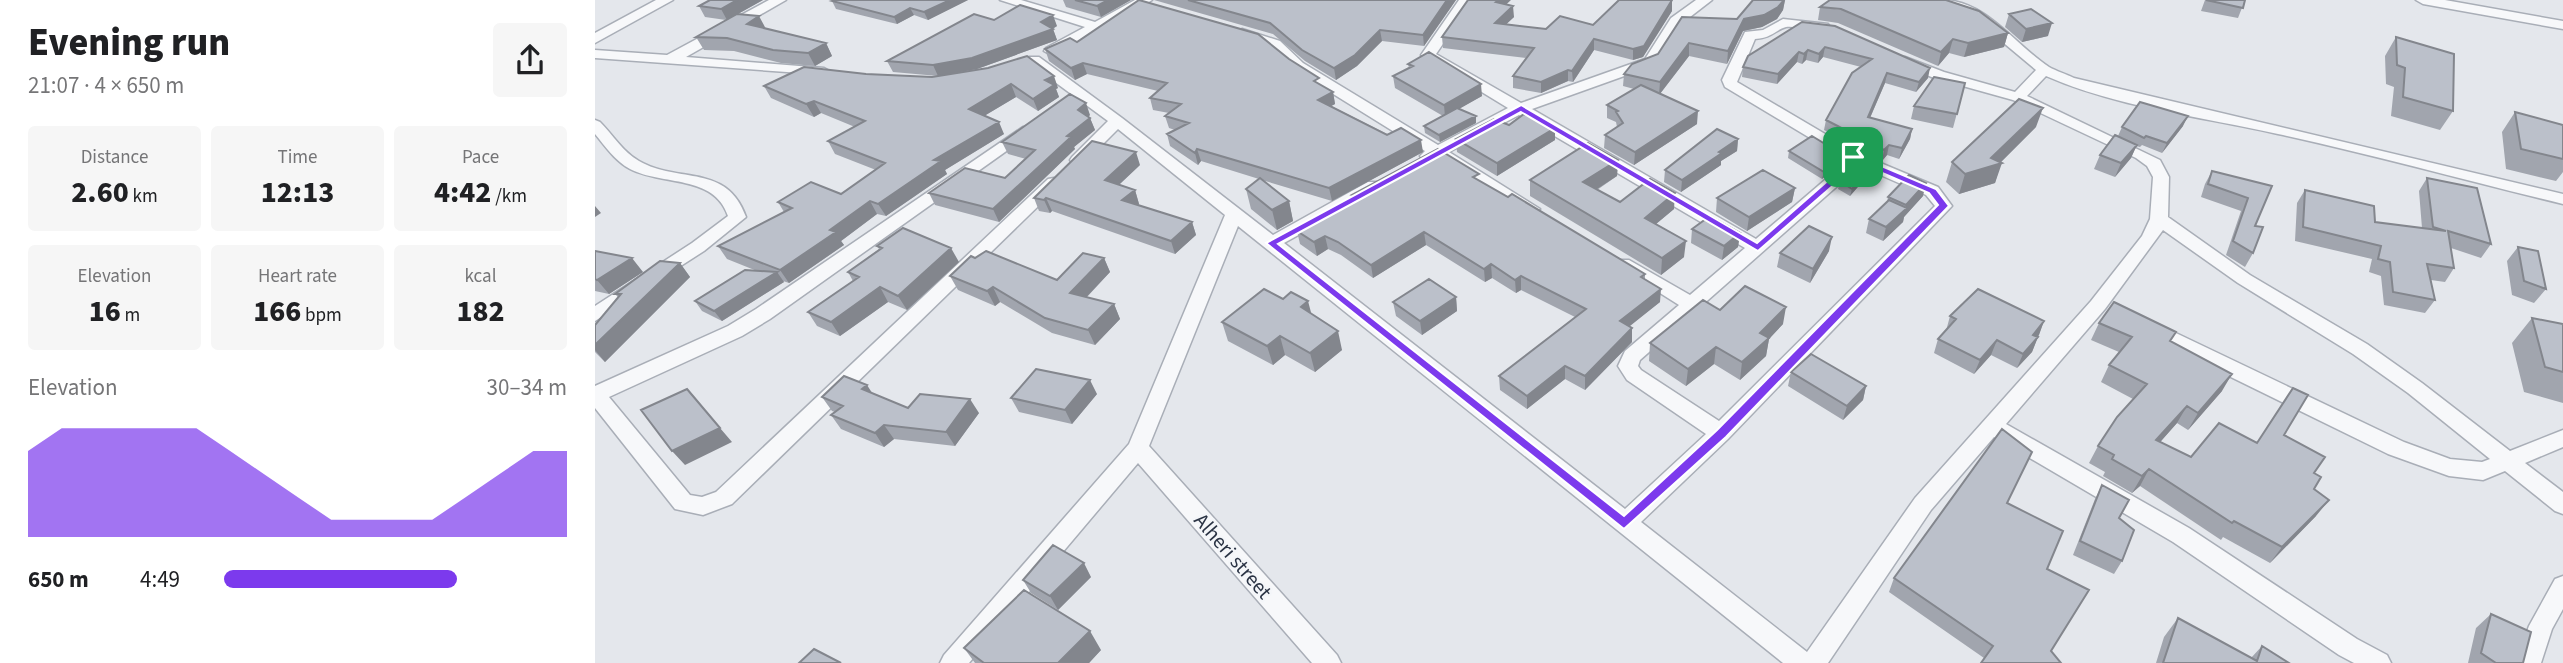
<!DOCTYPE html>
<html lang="en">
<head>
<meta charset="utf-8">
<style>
  :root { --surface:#fff; --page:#f6f6f6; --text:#202124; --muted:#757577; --accent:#7c3aed }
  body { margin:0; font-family:"Source Sans 3",sans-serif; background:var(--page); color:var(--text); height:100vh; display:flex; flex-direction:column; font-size:26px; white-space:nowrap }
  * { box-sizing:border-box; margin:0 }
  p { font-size:23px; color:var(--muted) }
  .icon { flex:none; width:38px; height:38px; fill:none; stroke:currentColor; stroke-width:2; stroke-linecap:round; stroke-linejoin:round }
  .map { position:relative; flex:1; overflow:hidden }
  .sheet { display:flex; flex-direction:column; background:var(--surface); width:595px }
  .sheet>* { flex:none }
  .pin { position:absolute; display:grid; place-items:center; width:60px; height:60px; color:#fff; margin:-30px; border-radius:14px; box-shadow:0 4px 10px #0006 }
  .round { display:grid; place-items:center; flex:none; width:74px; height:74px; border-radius:7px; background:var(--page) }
  .summary { display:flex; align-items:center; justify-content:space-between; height:119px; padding:0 28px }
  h1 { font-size:38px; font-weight:800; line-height:52px }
  .stats { display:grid; grid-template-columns:repeat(3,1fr); gap:10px; height:119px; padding:7px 28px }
  .stats div { display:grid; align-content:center; border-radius:7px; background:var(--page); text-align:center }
  .stats b { font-size:30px; font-weight:800 }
  .stats small { font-size:19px; font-weight:400 }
  .stats p { font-size:19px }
  .chart { height:196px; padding:14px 28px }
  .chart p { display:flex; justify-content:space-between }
  .chart svg { width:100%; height:126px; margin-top:7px; fill:var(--accent); opacity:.7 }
  ul { padding:0 28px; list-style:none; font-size:23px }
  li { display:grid; grid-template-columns:112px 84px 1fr; align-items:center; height:52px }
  li i { height:18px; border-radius:9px; background:var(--accent) }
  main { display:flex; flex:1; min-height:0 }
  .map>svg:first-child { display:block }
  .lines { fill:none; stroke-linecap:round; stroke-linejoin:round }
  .minor-casing { stroke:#a9aeb7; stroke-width:3 }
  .minor { fill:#f7f8fa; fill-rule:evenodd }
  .wall { fill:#a1a5ae }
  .shaded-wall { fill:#83868d }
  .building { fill:#bbc0ca; stroke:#83868d; stroke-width:2 }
  .route { fill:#7c3aed; stroke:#fff; stroke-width:2; fill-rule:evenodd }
  .labels { text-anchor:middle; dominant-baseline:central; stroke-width:5; stroke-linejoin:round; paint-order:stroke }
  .near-street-label { font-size:21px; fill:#2b3445; stroke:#f4f6f9 }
</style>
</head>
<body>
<main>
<section class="sheet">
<div class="summary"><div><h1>Evening run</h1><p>21:07 · 4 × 650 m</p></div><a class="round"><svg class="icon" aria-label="share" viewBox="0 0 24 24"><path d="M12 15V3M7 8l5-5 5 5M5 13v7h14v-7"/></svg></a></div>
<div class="stats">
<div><p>Distance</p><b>2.60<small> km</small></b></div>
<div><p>Time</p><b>12:13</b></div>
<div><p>Pace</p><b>4:42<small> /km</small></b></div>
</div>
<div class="stats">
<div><p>Elevation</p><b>16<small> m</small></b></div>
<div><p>Heart rate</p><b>166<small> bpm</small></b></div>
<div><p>kcal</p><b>182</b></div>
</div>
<div class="chart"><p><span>Elevation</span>30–34 m</p>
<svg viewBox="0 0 160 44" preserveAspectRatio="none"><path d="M0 44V14L10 6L20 6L30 6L40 6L50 6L60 14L70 22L80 30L90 38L100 38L110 38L120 38L130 30L140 22L150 14L160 14V44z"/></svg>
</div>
<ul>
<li><b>650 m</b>4:49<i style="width:68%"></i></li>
</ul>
</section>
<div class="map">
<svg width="1968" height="663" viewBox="0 0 1968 663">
  <rect width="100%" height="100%" fill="#e4e7ec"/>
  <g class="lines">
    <defs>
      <path id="minor" d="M61,0H78L0,43V33Z
        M174,0H191L91,57L229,68L236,72L234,75L0,58V50L72,55Z
        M405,0H426L500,22L540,0H557L509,30L456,55L449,51L451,48L490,27Z
        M864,0H878L841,54L926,103L1050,59L1076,18L1101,0H1117L1086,24L1060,65L937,109L1161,239L1251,162L1250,159L1130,87L1127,80L1150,32L1168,30L1188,19L1233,24L1235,27C1223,37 1205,25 1191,27C1180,30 1177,38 1160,39L1142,82L1264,154L1343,187L1357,206L1133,439L1046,522L1212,652L1320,498L1496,301L1547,236L1555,219L1558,177L1552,166L1541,158L1418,100L1339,78L1305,64V58L1310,57L1349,72L1420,92L1441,70L1392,29L1347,0C1391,0 1420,45 1454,67C1461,71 1471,74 1479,78L1968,194V204C1873,181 1779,155 1683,134C1608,117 1521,107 1451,76L1432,96L1565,160L1574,177L1573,217L1655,275L1772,344L1827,383L1915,451L1968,430V447L1930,463L1968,492V514L1960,511L1910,471L1888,480L1854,476L1793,454L1548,334L1545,329L1548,324H1562L1809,442L1855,459L1887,462L1895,459L1813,393L1758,354L1643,283L1568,230L1510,309L1411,424L1594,528L1762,639L1792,655L1796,663H1759L1744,655L1578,542L1399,437L1336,510L1233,663H1188L643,226L554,446L742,655L746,663H717L543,463L374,663H345L349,655L534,444L630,215L523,129L489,163H477L475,160L477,157L513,121L434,63V57H444L527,118L678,235L773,182H785L787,186L785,190L689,243L1030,509L1111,434L1032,380L1023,366L1030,351L1084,305L1019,264L1022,260H1034L1095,295L1150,248L924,115L854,152L945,209L936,214L930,213L842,158L827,159L825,156L830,151L698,69L675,47L640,33L647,29L685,41L708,63L843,145L913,108L826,55ZM1265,166L1331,195L1340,206L1124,421L1046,370L1043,366L1045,360Z
        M1821,0H1850L1968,21V29L1828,4Z
        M0,120L5,122C18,135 28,152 44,161C84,184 132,163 151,217L109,251L0,321V306L97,243L133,216C119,174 67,186 35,169C20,161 10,146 0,134Z
        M428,127L434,129L436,132L434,135L175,319L147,336L14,397L95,495L107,497L121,492L453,179L459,178L467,183L137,504L108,515L80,509L0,408V386L133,326L161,309Z
        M1968,576V609L1957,629L1946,663H1920L1934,626L1960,579Z"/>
    </defs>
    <use href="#minor" class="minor-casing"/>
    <use href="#minor" class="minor"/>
  </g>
  <path class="wall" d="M168,0L143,14L171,29L231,43L237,56L220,66L186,63L139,51L109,50L101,37L131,20L110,17L104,6Z
    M240,0H373L333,20L319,15L302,24L241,9L237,1Z
    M468,0H536L506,17L471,7Z
    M559,0H861L829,46L787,41L762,66L741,80L710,61L678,34Z
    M1077,0V11L1048,57L1038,60L999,50L978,82L973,81L946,93L918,88V76L932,58L848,48L847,37L911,5L919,17L911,24L951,29L998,25Z
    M1158,0H1190L1188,10L1182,19L1167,27L1148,31L1132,64L1094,56L1065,94L1102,124L1039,165L1009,148L1010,135L1022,127L1021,122L1012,118V105L1039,89L1028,86L1029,74L1142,19Z
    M1610,0H1650L1643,18L1606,11Z
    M1225,7L1413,33L1409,47L1369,57L1354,53L1343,66L1243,23L1223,20Z
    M1414,14L1453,36L1427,42L1410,27Z
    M399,20L462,26L458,29L462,40L382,69L343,76L298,72L292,61Z
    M1207,22L1333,78L1321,92L1290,83L1275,118L1317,129L1315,139L1304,159L1292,155L1287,161L1229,130L1231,120L1266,67L1228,57L1223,63L1211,60L1207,64L1202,62L1182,84L1147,77L1148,67Z
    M1801,37L1858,111L1845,130L1796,116L1799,87L1791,84L1790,56Z
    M482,42L725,85L738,92L740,104L736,106L828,152L737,201L667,180L694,201L698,221L682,230L656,209L651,189L664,179L606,161L603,165L575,146L572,134L580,130L574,128L570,116L574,113L558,110L555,98L563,91L492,74L480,80L454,61L450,49Z
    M813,64L887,96L863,109L881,123L845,142L830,133L829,126L848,116L800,88L798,76L814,68Z
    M271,74L463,88L461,89L464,97L443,111L421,97L389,116L409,134L350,170L352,174L291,216L282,214L246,241L249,245L194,283L188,281L189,282L127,321L107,311L100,301L162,271L132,259L123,246L189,212L183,202L246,194L281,170L240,154L233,141L260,127L226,113L219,117L176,98L169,86Z
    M1370,83L1358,128L1316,119L1319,106Z
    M1920,112L1968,125V172L1961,181L1911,169L1907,132Z
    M495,115L493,117L495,118L500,130L479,147L480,149L404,222L340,205L334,193L410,178L431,159L413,154L407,142Z
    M914,125L960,140L902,176L862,152L861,139Z
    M1588,126L1567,153L1547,145L1545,147L1541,146L1536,158L1520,177L1499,169L1505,155L1523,136L1527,127Z
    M1441,127L1406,162L1400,183L1364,194L1351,182L1357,162Z
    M1143,139L1142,151L1126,161V165L1086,192L1069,182L1070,170Z
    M1194,151L1247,162L1227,179L1193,158Z
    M1023,160L1022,176L1002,190L1025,202L1079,209L1061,224L1089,257L1066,275L935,196V180Z
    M545,165L524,185L540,190L544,204L543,205L597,222L601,235L580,254L457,211L455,213L444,211L439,198Z
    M1277,166L1275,173L1255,196L1243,189L1245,181Z
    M1617,171L1677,186L1660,226L1658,253L1650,267L1631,255L1646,211L1606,197L1610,184Z
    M1832,178L1896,244L1886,258L1856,248L1859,268L1850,282L1836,280L1840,300L1830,313L1789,305L1786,276L1774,272L1777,259L1700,241L1702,203L1710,190L1780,222L1827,228L1824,191Z
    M884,181L1050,274V279L1065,302L1034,326L1037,328V342L990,390L970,379L932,409L905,390L904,376L980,317L926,290L921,293L897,278L890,282L831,245L778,278L746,255L733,249L722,256L705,244L702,231L758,198L757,195Z
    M1200,188L1197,202L1152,231L1121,212L1122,198Z
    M1328,196L1309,217L1308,222L1288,241L1271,233L1274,219L1292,202L1293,197Z
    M1097,229L1145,233L1143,247L1127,260L1096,243Z
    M282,246L364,262L312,310L293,302L245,336L222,326L213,312L258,281L253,272L284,249Z
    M1923,247L1951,289L1939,303L1917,295L1912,261Z
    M0,251L48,272L14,294L0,291Z
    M1234,251L1215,283L1182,267L1185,253Z
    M380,258L462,280L509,258L515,272L492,297L519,304L525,319L500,345L457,333L405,302L400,306L363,290L355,276Z
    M85,263L95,277L10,362L0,352V325L23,297L20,294Z
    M861,297L862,311L827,335L801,316L798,302Z
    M1125,310L1188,324L1174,339L1171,356L1145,380L1119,364L1091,386L1054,361L1055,343Z
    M716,314L747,350L720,372L690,355L678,365L633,341L627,322Z
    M1355,316L1449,321L1437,352L1422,368L1396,355L1379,374L1339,353L1343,339L1351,331Z
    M1937,318L1968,324V403L1929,392L1917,343Z
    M1504,323L1576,342L1627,391L1593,430L1582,423L1565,442L1596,457L1662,443L1689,435L1719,473L1721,516L1675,563L1628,537L1626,540L1545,486L1537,493L1508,476L1510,472L1494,463L1503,446L1538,399L1506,382L1514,365L1524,352L1496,340Z
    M1196,372L1271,386L1268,400L1248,420L1193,386Z
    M277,393L313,408L384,413L360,446L299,439L289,447L246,429L236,415L240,412L237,411L227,397Z
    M502,394L477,424L424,412L416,398Z
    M1507,485L1524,518L1527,561L1519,574L1478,555L1500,499Z
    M1413,503L1452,569L1456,651L1389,658L1294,592L1299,578Z
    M496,577L463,610L436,593L428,580Z
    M1896,614L1928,663H1873L1881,628Z
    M1583,618L1656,658L1667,646L1694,663H1561L1569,637Z
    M369,648L506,650L494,663H380Z"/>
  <path class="shaded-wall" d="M142,0H168L132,20L126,9Z
    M355,0H373L333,20L329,12Z
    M513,0H536L506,17L502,6Z
    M852,0H861L829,46L828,35Z
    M904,0H916L902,13L901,2Z
    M1077,0V11L1048,57L1038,60V49Z
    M1190,0L1188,10L1182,19L1167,27L1148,31L1132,64L1133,51L1149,19Z
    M918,6L919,17L901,34L900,23Z
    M315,8L319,15L302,24L299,17Z
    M458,15L462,26L455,30L458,29L462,40L382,69L343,76L338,65L446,22Z
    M164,16L171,29L152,24Z
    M1457,23L1453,36L1427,42L1431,29Z
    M785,30L787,41L762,66L741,80L739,68Z
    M1413,33L1409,47L1369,57L1373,43Z
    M999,39V50L978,82L977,71Z
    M1358,39L1354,53L1343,66L1346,52Z
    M231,43L237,56L220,66L213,53Z
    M1094,43V56L1064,95L1065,82Z
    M1230,47L1228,57L1223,63L1224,54Z
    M1213,50L1211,60L1207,64L1209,54Z
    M1204,52L1202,62L1182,84L1183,74Z
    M488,63L492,74L480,80L476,68Z
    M1335,68L1333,78L1321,92L1324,82Z
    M973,70V81L946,93V82Z
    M1292,73L1290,83L1271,127L1273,117Z
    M459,76L463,88L461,89L464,97L443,111L438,99L450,80Z
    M416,84L421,97L379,122L374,109Z
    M886,84L887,96L850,117L849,105Z
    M738,92L740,104L725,112L723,100Z
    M219,101L226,113L219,117L211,104Z
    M491,103L495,115L488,122L483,110Z
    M1448,108L1441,127L1405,163H1407L1400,183L1364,194L1370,174L1396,158Z
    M1103,111L1102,124L1039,165L1040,152Z
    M881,116V123L845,142L844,135Z
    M1593,116L1588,126L1567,153L1572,143Z
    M495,118L500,130L479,147L480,149L404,222L398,209L472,136Z
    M404,122L409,134L350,170L352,174L291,216L283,204L339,160Z
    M960,128V140L902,176V163Z
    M1317,129L1315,139L1304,159L1307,148Z
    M1143,139L1142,151L1126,161V165L1086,192L1087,180L1124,152Z
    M826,140L828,152L737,201L734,188Z
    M1294,145L1292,155L1287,161L1289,150Z
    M1542,145L1536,158L1520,177L1526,163Z
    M602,149L606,161L603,165L600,153Z
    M541,152L545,165L515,193L510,180Z
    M1248,155L1247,162L1227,179L1229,172Z
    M1023,160L1022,176L988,198V182Z
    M1277,166L1275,173L1255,196L1257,189Z
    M1331,183L1328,196L1309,217L1308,222L1288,241L1291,227L1310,209L1311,205Z
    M1200,188L1197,202L1152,231L1154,217Z
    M540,190L544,204L532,213L527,200Z
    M1080,193L1079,209L1049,234L1050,218Z
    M451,198L457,211L455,213L449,200Z
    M275,201L282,214L246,241L249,245L194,283L185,270L235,230Z
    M694,201L698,221L682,230L677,210Z
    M0,206L6,213L0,217Z
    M597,222L601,235L580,254L576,241Z
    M829,232L831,245L778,278L776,265Z
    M1145,233L1143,247L1127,260L1129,246Z
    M730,236L733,249L722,256L719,242Z
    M1237,237L1234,251L1215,283L1218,269Z
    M1091,241L1089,257L1066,275L1067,258Z
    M356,248L364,262L312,310L303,296Z
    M37,258L48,272L14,294L2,280Z
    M509,258L515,272L482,307L475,293Z
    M85,263L95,277L10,362L0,350V345Z
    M896,264L897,278L890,282L889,269Z
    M182,272L189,282L127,321L119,311Z
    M926,276V290L921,293L920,280Z
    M285,287L293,302L245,336L236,322Z
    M398,287L405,302L400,306L392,291Z
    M1066,289L1065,302L1025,334V321Z
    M861,297L862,311L827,335L825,321Z
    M713,301L718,320L706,307Z
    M519,304L525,319L500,345L493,330Z
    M1191,307L1188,324L1174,339L1171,356L1145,380L1147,362L1165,333Z
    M1449,321L1444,335L1432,349L1438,335Z
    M1037,328V342L990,390V376Z
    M743,331L747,350L720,372L715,353Z
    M685,336L690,355L678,365L672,346Z
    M1443,337L1437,352L1422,368L1428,354Z
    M1402,340L1396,355L1379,374L1385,360Z
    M1121,347L1119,364L1091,386L1093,369Z
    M970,366V379L932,409V396Z
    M1637,374L1627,391L1593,430L1603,413Z
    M495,380L502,394L477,424L470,410Z
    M272,385L281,399L267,389Z
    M1271,386L1268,400L1248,420L1252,406Z
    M375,399L384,413L360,446L351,432Z
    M1592,406L1582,423L1552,457L1561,440Z
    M289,425L299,439L289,447L280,433Z
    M125,428L137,442L90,465L77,451Z
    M1554,469L1545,486L1537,493L1547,476Z
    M1734,500L1721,516L1675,563L1687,547Z
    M489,563L496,577L463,610L455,596Z
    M495,631L506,650L494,663H463Z"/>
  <path class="building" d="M115,0H142L126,9L104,6Z
    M240,0H355L329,12L315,8L299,17L237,1Z
    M480,0H513L502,6Z
    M544,0L663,34L694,59L724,78L719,81L738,92L723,100L792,135L806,128L826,140L734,188L602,149L600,153L572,134L594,123L570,116L586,104L555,98L572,83L488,63L476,68L450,49L475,38L482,42Z
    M593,0H852L828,35L785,30L760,55L739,68L707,50L675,23Z
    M873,0H904L901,2L918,6L900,23L951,29L965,16L998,25L1024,0H1077L1049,46L1038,49L999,39L977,71L973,70L946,82L918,76L939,48L847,37Z
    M1158,0H1189L1183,7L1169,15L1149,19L1133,51L1094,43L1065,82L1029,74L1037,64L1063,54L1087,17L1142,19Z
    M1235,0H1351L1384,11L1413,33L1373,43L1358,39L1346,52L1246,9L1225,7Z
    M1611,0H1650L1648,8Z
    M425,5L458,15L446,22L458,29L377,58L338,65L292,61L379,14L399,20Z
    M1436,9L1457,23L1431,29L1414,14Z
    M142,14L164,16L152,24L231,43L213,53L178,50L132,38L101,37Z
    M1207,22L1240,26L1335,68L1324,82L1292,73L1273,117L1317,129L1307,148L1294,145L1289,150L1231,120L1257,73L1277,59L1230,47L1224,54L1213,50L1209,54L1204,52L1183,74L1148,67L1153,56Z
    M1801,37L1859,54L1858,111L1808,97L1810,68L1802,65Z
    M834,52L886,84L849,105L798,76L818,66L813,64Z
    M432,56L459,76L450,80L459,85L438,99L416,84L374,109L404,122L339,160L346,161L283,204L275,201L235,230L241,232L185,270L123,246L197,208L183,202L216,182L246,194L290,163L233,141L270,121L219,101L211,104L169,86L209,67L271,74L337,77L393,68Z
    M1339,77L1370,83L1362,114L1319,106Z
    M1046,85L1103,111L1040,152L1010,135L1028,123L1021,112L1023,111L1012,105Z
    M475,94L491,103L483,110L495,118L472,136L476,137L398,209L334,193L370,168L410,178L440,150L407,142Z
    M1424,99L1448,108L1396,158L1407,163L1370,174L1357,162Z
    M1545,102L1593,116L1572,143L1551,136L1549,138L1527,127Z
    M862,108L881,116L844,135L829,126Z
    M1920,112L1968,125V159L1926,149Z
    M929,114L960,128L902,163L861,139L899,119L914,125Z
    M1122,129L1143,139L1124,152L1127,153L1087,180L1070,170Z
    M1520,135L1542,145L1526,163L1505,155Z
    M1217,136L1248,155L1229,172L1194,151Z
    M497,141L541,152L510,180L540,190L527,200L597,222L576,241L451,198L449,200L439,198Z
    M993,143L1023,160L988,182L1025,202L1055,179L1080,193L1050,218L1091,241L1067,258L935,180Z
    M843,149L884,174L878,177L913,197L917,194L1050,274L1046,277L1066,289L1025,321L1037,328L990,376L970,366L932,396L904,376L991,309L926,276L920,280L896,264L889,269L829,232L776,265L743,242L730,236L719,242L702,231L761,196L757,195Z
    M1267,162L1277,166L1257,189L1245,181Z
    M1168,170L1200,188L1154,217L1122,198Z
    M1617,171L1677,186L1660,226L1668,227L1658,253L1638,241L1653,198L1613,184Z
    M1314,175L1331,183L1311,205L1293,197Z
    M665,178L694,201L677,210L651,189Z
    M1832,178L1882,188L1896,244L1853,231L1859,268L1832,264L1840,300L1798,292L1795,262L1783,259L1786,246L1708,227L1710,190L1779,206L1780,222L1851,231L1838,227Z
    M1294,200L1312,208L1291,227L1274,219Z
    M1115,216L1145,233L1129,246L1097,229Z
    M1214,226L1237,237L1218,269L1185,253Z
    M308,228L356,248L303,296L285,287L236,322L213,312L264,277L253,272L287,248L282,246Z
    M1923,247L1943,251L1951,289L1929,281Z
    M0,251L37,258L2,280L0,279Z
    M391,251L462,280L488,253L509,258L475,293L519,304L493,330L450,318L398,287L392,291L355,276L376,256L380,258Z
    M65,261L85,263L0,345V325L26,294H20Z
    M150,270L182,272L119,311L100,301Z
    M834,279L861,297L825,321L798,302Z
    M1150,286L1191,307L1165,333L1174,338L1147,362L1121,347L1093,369L1055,343L1108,300L1125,310Z
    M669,289L688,299L696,292L713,301L706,307L743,331L715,353L685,336L672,346L627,322Z
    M1383,289L1449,321L1438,335L1443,337L1428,354L1402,340L1385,360L1343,339L1361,319L1355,316Z
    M1519,302L1581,332L1575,341L1637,374L1603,413L1592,406L1561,440L1596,457L1624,423L1662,443L1698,388L1713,395L1689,435L1730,457L1719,473L1726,477L1719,489L1734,500L1687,547L1639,521L1637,523L1554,469L1547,476L1517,459L1519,455L1503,446L1522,417L1552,384L1514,365L1537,337L1504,323Z
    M1937,318L1968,324V372L1950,367Z
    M1216,354L1271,386L1252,406L1196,372Z
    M441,369L495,380L470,410L416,398Z
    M249,376L272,385L267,389L313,408L325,394L375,399L351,432L289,425L280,433L236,415L248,406L227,397Z
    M92,389L125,428L77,451L46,410Z
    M1407,429L1437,452L1412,503L1468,531L1452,569L1494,590L1456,651L1466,663H1386L1398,646L1299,578Z
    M1507,485L1534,500L1524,518L1539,530L1527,561L1485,541Z
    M458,545L489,563L455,596L428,580Z
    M429,590L495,631L463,663H389L369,648Z
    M1896,614L1936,632L1928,663H1901L1886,653Z
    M1583,618L1662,661L1667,646L1694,663H1568Z
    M219,649L246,663H204Z"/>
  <path class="route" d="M926,105L1162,243L1254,162V157L1258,154L1341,189L1354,206L1131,437L1029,529L671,243ZM926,112L1163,251L1264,163L1334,193L1343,205L1122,430L1029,516L683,244Z"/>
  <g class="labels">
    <g class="near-street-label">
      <text transform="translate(638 556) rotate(49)">Alheri street</text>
    </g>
  </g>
</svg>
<div class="pin" style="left:1258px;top:157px;background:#1e9e55"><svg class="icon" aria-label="arrive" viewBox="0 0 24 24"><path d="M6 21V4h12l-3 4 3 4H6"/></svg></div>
</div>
</main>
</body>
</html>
